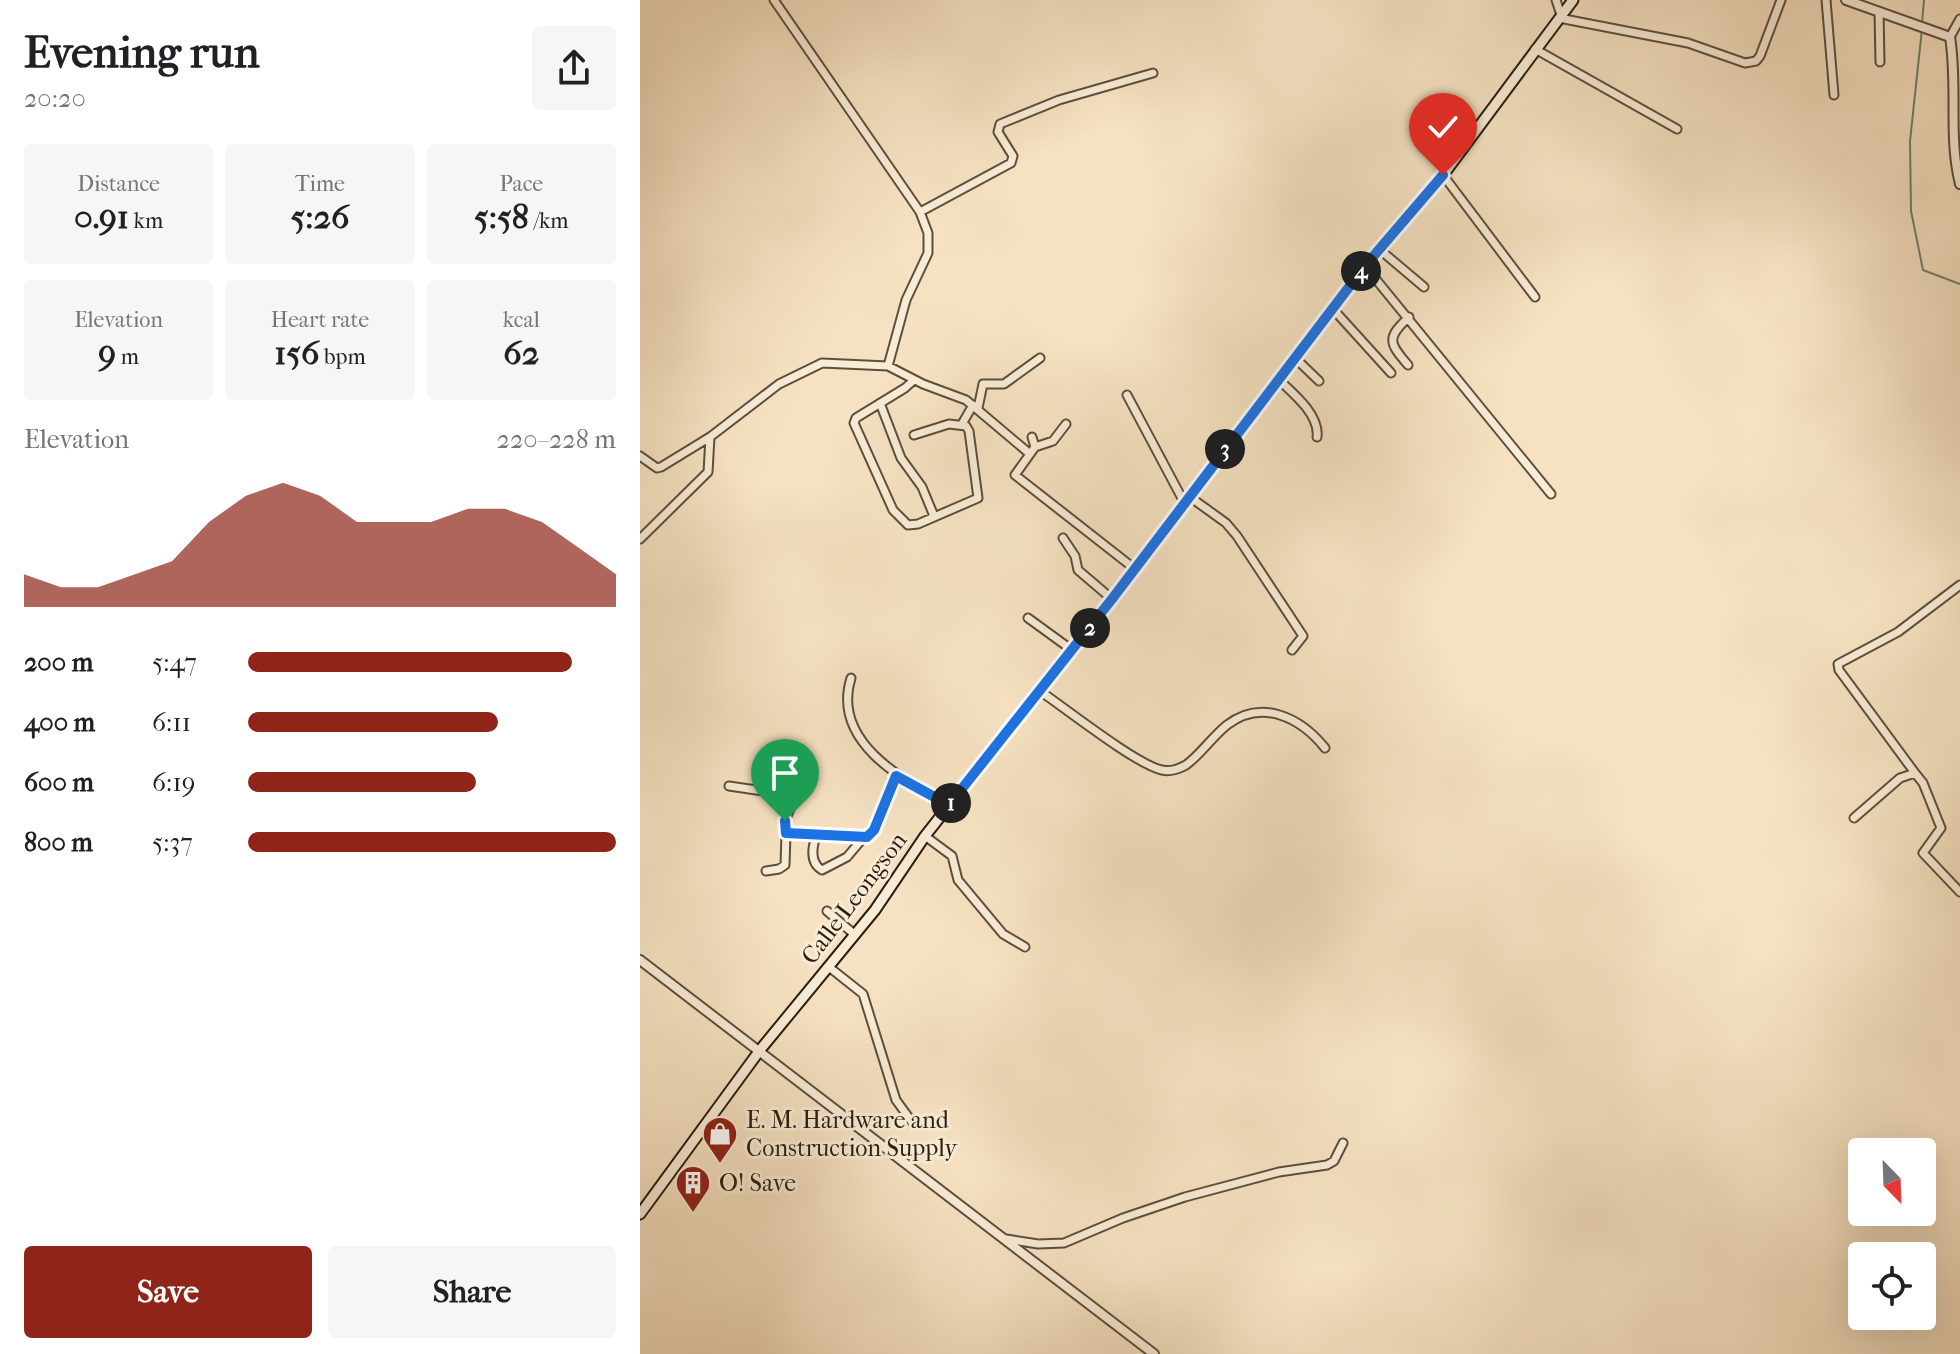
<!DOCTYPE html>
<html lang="en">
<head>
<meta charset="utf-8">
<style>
  :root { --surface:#fff; --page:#f6f6f6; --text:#202124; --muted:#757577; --accent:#8f2418 }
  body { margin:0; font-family:"IM FELL French Canon",serif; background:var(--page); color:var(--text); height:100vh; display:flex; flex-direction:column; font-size:30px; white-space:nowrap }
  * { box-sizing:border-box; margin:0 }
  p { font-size:26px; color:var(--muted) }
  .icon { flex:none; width:44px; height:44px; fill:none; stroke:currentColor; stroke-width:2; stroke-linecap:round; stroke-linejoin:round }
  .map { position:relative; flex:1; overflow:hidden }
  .drawer { display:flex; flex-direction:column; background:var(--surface); width:640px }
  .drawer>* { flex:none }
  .needle { width:52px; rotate:157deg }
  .tools { position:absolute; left:1208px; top:1138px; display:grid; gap:16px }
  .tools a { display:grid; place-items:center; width:88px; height:88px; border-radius:8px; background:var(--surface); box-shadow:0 8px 32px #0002; font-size:40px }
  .pin { position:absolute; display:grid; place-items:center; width:68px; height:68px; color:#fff; margin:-82px -34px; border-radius:50% 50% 50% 0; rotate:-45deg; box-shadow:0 0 8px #0007 }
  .pin .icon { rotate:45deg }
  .km { position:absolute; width:40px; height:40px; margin:-20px; border-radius:50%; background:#222; color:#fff; font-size:22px; line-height:40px; text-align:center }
  .round { display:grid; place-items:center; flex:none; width:84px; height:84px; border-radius:8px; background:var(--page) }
  .summary { display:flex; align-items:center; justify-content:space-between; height:136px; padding:0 24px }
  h1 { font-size:44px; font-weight:800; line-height:60px }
  .metrics { display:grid; grid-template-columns:repeat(3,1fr); gap:12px; height:136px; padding:8px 24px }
  .metrics div { display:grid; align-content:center; border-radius:8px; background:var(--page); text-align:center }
  .metrics b { font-size:34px; font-weight:800 }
  .metrics small { font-size:22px; font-weight:400 }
  .metrics p { font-size:22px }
  .chart { height:224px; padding:16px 24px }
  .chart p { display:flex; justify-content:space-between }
  .chart svg { width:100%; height:144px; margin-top:8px; fill:var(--accent); opacity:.7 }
  .button { display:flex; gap:16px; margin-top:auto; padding:16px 24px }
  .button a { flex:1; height:92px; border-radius:8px; background:var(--accent); color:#fff; font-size:32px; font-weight:800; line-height:92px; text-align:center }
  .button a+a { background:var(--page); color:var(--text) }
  ul { padding:0 24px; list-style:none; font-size:26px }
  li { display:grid; grid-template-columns:128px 96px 1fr; align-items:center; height:60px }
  li i { height:20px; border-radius:10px; background:var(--accent) }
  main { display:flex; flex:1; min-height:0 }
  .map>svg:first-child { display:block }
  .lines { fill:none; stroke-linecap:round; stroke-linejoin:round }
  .stream { stroke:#707f6d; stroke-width:2 }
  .minor-casing { stroke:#5d4f3c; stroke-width:11 }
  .tertiary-casing { stroke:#5d4f3c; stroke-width:12 }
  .secondary-casing { stroke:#2a1e0f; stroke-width:13 }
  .minor { stroke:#f9ecd7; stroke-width:7 }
  .tertiary { stroke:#f9ecd7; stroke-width:8 }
  .secondary { stroke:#f9ecd7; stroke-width:9 }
  .route-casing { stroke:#fff; stroke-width:16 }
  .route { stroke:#1a73e8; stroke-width:10 }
  .labels { text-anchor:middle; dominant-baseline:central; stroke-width:6; stroke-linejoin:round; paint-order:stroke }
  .street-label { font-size:24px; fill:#2a1e0f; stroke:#f9ecd7 }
  .poi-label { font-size:24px; fill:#2a1e0f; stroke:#f9ecd7; text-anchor:start }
</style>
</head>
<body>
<main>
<section class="drawer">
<div class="summary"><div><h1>Evening run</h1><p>20:20</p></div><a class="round"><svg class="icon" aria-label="share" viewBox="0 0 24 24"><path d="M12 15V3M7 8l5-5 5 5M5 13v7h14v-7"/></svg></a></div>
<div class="metrics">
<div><p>Distance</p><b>0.91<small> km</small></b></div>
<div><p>Time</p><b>5:26</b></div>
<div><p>Pace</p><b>5:58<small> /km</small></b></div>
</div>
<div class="metrics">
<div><p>Elevation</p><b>9<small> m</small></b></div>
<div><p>Heart rate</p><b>156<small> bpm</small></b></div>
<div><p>kcal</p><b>62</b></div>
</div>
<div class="chart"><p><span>Elevation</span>220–228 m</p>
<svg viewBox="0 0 160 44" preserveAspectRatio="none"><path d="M0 44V34L10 38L20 38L30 34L40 30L50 18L60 10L70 6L80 10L90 18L100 18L110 18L120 14L130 14L140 18L150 26L160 34V44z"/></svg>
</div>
<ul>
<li><b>200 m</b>5:47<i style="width:88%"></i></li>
<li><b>400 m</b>6:11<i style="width:68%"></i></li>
<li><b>600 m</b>6:19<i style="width:62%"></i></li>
<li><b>800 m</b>5:37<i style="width:100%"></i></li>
</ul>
<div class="button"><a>Save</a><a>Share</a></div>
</section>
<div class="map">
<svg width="1320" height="1354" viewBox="0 0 1320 1354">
  <rect width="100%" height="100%" fill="#f6e2c2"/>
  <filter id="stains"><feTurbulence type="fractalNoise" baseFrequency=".0025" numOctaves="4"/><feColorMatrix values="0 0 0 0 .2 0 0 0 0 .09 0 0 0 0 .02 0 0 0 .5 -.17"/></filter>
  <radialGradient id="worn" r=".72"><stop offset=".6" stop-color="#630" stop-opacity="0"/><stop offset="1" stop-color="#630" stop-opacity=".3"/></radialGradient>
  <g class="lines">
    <path class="stream" d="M1282,23L1284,0
      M1282,29L1270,141L1271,211L1283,270L1320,284"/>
    <defs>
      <path id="minor" d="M134,0L280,212L371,163L373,156L358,132L360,124L419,100L513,73
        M916,0L921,15
        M1186,0L1194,95
        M1239,12L1240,62
        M919,18L1048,43L1105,63L1116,61L1120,56L1141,0
        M1310,37L1320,19
        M895,49L1037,129
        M803,175L895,297
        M739,249L784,287
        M725,266L911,494
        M693,309L751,373
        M654,357L679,381
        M768,365C749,343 746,338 769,317
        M248,366L266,300L288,253V233L280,212
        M638,379C653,393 680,415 677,437
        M487,395L545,504
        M240,403L261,458L282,487L294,516
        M338,408L343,384H364L400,358
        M322,424L333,405
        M274,435L309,424L326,426L329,431L338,498L278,524L268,525L253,510L214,423L216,418L265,388L274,380
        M392,437L395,447L375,475L495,569
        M395,447L413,441L426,424
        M0,456L17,468L21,467L70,437L139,384L182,363L248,366L283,384L326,400L390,454
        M550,497L586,523L597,536L663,636L652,650
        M423,538L435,556L438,570L472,599
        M0,539L68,472L70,437
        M388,618L432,650
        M211,678C191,742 263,780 309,805
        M400,691C425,708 497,765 522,770C531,772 538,769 546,765C561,754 572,737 587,725C622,698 661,718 685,748
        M160,751V785L145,821L146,833L227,837L234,830L256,776
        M1275,773L1283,783L1301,828L1283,853L1320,892
        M89,786L157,796
        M1214,818L1260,778L1275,773L1199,670L1198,664L1258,632L1320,585
        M176,836C172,848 170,863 182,870L207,857L224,837
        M285,836L312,856L318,880L363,934L385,947
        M126,871L139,869L145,865L146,833
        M187,911L214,934
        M189,967L223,994L256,1100L272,1122
        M366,1239L398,1244L424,1243L483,1218L545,1197L639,1172L687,1165L694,1161L703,1143"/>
      <path id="tertiary" d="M1206,0L1310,37C1318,86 1308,137 1320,184
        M0,960L514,1354"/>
      <path id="secondary" d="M0,1214L120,1050L235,910L285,836L472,599L725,266L803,175L933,0"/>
    </defs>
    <use href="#minor" class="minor-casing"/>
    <use href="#tertiary" class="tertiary-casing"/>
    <use href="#secondary" class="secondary-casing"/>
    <use href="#minor" class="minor"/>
    <use href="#tertiary" class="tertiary"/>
    <use href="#secondary" class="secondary"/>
  </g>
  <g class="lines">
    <defs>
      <path id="route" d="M145,821L146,833L227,837L234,830L256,776L309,805L472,599L725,266L803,175"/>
    </defs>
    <use href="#route" class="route-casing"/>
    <use href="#route" class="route"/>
  </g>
  <defs>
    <symbol id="shop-pin" viewBox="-11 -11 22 30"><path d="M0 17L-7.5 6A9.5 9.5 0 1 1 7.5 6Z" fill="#8f2418" stroke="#f9ecd7"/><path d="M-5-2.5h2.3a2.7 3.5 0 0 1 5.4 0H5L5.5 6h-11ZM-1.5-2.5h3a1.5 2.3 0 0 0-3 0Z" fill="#fff"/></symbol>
    <symbol id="building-pin" viewBox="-11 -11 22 30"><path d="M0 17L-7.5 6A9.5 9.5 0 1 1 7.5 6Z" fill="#8f2418" stroke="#f9ecd7"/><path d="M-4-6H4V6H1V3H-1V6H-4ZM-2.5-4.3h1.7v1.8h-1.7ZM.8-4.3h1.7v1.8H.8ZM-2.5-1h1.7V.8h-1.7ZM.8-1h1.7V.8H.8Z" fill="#fff"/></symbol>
  </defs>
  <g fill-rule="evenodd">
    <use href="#shop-pin" x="60" y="1114" width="40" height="54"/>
    <use href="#building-pin" x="33" y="1163" width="40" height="54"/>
  </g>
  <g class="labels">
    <g class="street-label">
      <text transform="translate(214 898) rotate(-53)">Calle Leongson</text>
    </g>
    <g class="poi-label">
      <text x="106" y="1120">E. M. Hardware and<tspan x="106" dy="28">Construction Supply</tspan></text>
      <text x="79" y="1183">O! Save</text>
    </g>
  </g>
  <rect width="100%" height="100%" filter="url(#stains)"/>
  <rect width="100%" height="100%" fill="url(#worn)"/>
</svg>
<div class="tools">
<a><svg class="needle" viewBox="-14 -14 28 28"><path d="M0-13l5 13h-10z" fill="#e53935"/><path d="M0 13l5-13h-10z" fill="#757577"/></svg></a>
<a><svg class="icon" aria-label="locate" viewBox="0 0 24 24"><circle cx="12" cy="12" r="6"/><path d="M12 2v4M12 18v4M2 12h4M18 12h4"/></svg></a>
</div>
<div class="pin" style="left:145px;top:821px;background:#1e9e55"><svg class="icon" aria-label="arrive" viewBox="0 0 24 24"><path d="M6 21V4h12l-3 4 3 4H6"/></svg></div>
<div class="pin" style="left:803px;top:175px;background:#d93025"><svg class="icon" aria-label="check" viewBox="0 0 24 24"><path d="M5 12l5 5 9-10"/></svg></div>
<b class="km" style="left:311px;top:803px">1</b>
<b class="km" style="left:450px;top:628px">2</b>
<b class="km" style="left:585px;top:449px">3</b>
<b class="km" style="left:721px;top:271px">4</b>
</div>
</main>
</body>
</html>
